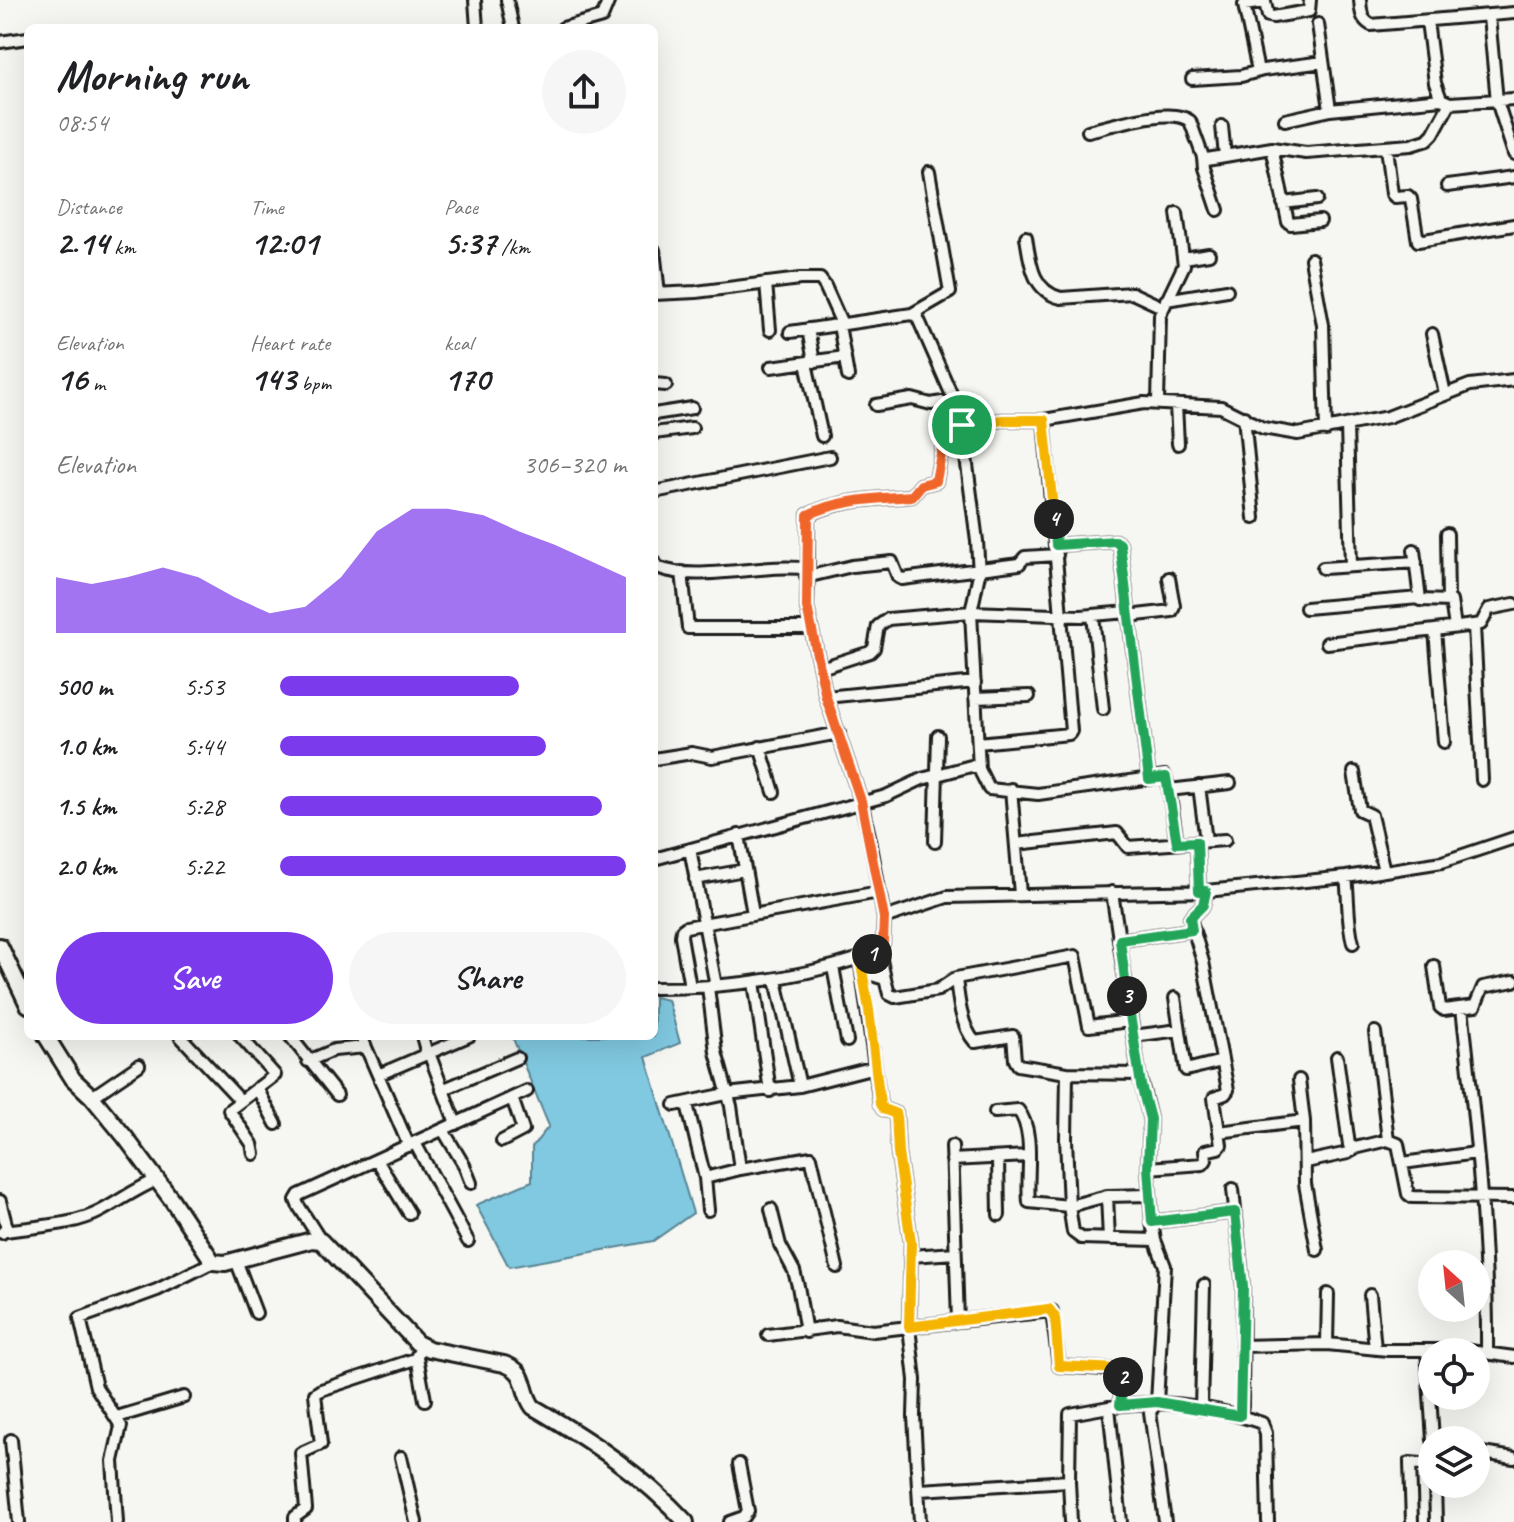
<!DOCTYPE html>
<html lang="en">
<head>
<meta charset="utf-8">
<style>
  :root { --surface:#fff; --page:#f6f6f6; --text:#202124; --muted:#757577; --accent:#7c3aed }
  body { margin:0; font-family:Caveat,sans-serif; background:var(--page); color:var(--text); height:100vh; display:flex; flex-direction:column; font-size:30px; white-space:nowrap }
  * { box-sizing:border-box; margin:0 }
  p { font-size:26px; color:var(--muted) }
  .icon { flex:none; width:44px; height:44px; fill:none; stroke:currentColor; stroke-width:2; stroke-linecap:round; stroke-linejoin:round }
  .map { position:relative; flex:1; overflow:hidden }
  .details { position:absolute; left:24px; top:24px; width:634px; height:1016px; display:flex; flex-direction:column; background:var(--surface); border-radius:12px; box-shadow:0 8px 32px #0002 }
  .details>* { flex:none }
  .needle { width:52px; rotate:333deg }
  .tools { position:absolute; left:1418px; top:1250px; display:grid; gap:16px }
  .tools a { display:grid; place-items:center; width:72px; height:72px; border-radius:50%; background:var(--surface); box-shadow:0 8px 32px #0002; font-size:40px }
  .pin { position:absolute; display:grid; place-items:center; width:68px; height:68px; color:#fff; margin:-34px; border:4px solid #fff; border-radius:50%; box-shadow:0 2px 8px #0007 }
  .km { position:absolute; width:40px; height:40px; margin:-20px; border-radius:50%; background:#222; color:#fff; font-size:22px; line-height:40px; text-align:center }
  .round { display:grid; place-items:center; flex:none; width:84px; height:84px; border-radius:42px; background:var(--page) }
  .overview { display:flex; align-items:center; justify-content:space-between; height:136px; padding:0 32px }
  h1 { font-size:44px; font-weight:600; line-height:60px }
  .metrics { display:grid; grid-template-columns:repeat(3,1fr); gap:12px; height:136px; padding:8px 32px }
  .metrics div { display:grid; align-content:center }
  .metrics b { font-size:34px; font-weight:600 }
  .metrics small { font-size:22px; font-weight:400 }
  .metrics p { font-size:22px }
  .chart { height:224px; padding:16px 32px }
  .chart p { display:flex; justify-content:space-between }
  .chart svg { width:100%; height:144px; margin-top:8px; fill:var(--accent); opacity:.7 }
  .primary-button { display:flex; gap:16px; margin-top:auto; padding:16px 32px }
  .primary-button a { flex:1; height:92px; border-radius:48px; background:var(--accent); color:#fff; font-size:32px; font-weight:600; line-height:92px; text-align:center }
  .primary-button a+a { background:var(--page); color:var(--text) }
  ul { padding:0 32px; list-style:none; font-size:26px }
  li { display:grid; grid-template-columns:128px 96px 1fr; align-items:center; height:60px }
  li i { height:20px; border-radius:10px; background:var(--accent) }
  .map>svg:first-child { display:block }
  .water { fill:#80c9e1; stroke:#588492; stroke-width:2 }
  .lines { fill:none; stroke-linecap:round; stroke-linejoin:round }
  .street-casing { stroke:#1c1c1c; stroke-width:16 }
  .secondary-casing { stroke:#1c1c1c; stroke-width:20 }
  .street { stroke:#f6f6f2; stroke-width:10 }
  .secondary { stroke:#f6f6f2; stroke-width:14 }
  .split-1-casing { stroke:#fff; stroke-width:16 }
  .split-2-casing { stroke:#fff; stroke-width:16 }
  .split-3-casing { stroke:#fff; stroke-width:16 }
  .split-4-casing { stroke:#fff; stroke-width:16 }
  .split-5-casing { stroke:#fff; stroke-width:16 }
  .split-1 { stroke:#f0652b; stroke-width:10 }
  .split-2 { stroke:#f5b400; stroke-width:10 }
  .split-3 { stroke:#22a559; stroke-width:10 }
  .split-4 { stroke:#22a559; stroke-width:10 }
  .split-5 { stroke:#f5b400; stroke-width:10 }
</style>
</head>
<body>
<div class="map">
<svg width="1514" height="1522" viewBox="0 0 1514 1522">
  <rect width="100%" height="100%" fill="#f6f6f2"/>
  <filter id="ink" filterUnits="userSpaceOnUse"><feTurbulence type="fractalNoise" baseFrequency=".0125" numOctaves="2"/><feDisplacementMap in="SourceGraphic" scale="16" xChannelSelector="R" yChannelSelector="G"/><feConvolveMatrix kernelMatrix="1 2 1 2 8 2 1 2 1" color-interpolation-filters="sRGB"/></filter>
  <g filter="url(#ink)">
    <path class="water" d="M654,997L668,1000L680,1043L646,1057L693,1213L653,1241L509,1267L476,1205L532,1181V1147L549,1126L512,1036H654Z"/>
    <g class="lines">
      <defs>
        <path id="street" d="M475,0L477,28
          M507,0L513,28
          M1360,0C1361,12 1361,19 1371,25L1514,13
          M1489,17L1497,101L1514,154
          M1427,21L1435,83L1441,99L1450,103L1514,99
          M1318,24L1330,110
          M563,28L602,17L609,0
          M0,42L28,38
          M1258,71L1244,5L1265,2L1268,16L1273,17L1309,11L1310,0
          M1192,79L1241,76L1263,70L1323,62
          M1285,120L1330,110L1441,99
          M1222,126L1225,156
          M1088,131C1111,126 1171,106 1190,121L1203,157L1207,159L1272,148L1306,153L1411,145L1427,140L1433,134L1450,103
          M1272,148L1288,222L1291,224L1320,221
          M1386,148L1392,194L1395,197L1408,196L1411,199L1418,241L1514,225
          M1203,157L1204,168L1218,210
          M1447,186L1514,177
          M1283,203L1317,199
          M1026,237C1030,262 1032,291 1061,298L1132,293L1162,307
          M654,250L659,293
          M1184,258L1209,254
          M1311,259L1323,325L1326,430
          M766,283L770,330
          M654,294L696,292L800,279H820L825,286L842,324
          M1166,300L1227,290
          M912,314L950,292L929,172
          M839,325L848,376
          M808,329L814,362
          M790,332L912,314L917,316L954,400
          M1432,334L1445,394
          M806,363L822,436
          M771,367L845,357
          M654,384L666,385
          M1158,403L1160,315L1184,265L1177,213
          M876,405L912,399L931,404L954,400L964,442
          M1176,405L1178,444
          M654,414L692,408
          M1244,417L1254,518
          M962,425L1003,420H1044L1144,403L1221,407L1263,428L1298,434L1388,417L1470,385L1514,380
          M1347,426L1351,566
          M654,433L692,428
          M654,492L830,457
          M1447,534L1448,600
          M1056,545L1115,541L1120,544L1149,779
          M1414,550L1420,600L1451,601L1455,627
          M654,561L657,567C698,584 762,562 808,569L807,607L826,697L861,801L870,840L884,918L883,943L879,950L860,958L862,972L885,979L889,994L895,997L938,990L956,978L1075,956L1089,1026L1130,1021
          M1323,568L1416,562
          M808,569V515C840,499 877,499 912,496L921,485L936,481L942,449L964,442L977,541L979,574L971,612L979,769
          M682,572L688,628H812
          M806,577L852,566L892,562L898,577L902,579L1019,564L1025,557L1057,555
          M1306,608L1419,598
          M1093,615L1103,709
          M1128,616L1172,611L1174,606L1169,578
          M1474,626L1482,780
          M1327,643L1435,630
          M821,668L870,652L874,648L878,626L888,619L971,612L1081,616L1128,612
          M826,697L975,682
          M975,698L1029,696
          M1444,742L1435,630L1481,624L1489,609L1514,604
          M978,743L1069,734L1071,731L1044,420
          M760,747L774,792
          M654,759L692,753L712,757L839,733
          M1354,772L1360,810L1371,815L1384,871
          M1199,786L1206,841
          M1011,789L1020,894
          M739,835L753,914
          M935,842L938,736
          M1197,842L1199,891
          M1177,843L1169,790L1230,783
          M1016,844L1117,833L1128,847L1225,840
          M690,849L716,986
          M654,859L886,796L922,779L971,766L979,769L989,789L1038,794L1165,776L1169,790
          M1346,877C1349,900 1347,921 1353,943
          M695,879L745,870
          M1112,892L1139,1074L1150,1119L1148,1168L1152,1222L1155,1240L1165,1266L1157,1402L1150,1412L1165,1522
          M884,918L947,897L1206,891L1346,877L1442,862L1514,838
          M1120,940L1192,930
          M879,950L885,979
          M1434,966L1440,1007L1444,1010L1475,1006L1483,987L1514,981
          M833,967L847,1041
          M862,972L880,1104L883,1109L896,1114L898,1153L911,1242L909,1327L958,1321
          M956,978C958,997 961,1027 975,1042L1013,1036L1015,1060L1018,1065L1067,1073L1139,1074
          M776,980L800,1086
          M754,982L770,1091
          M690,987L681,936L682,930L686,927L879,892
          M708,987L716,1052L731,1106L740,1169L811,1157L837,1267
          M654,988C725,988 792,980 860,958
          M1175,998L1186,1070L1222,1061
          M1462,1008C1475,1122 1488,1238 1487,1353
          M1375,1032L1388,1140
          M180,1036L240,1100
          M240,1036L275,1075L229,1110L252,1144L254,1154
          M290,1036L337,1095
          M361,1036L409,1146
          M422,1036L427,1054
          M1133,1036L1179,1030
          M429,1053L456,1124
          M1337,1057L1349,1145L1355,1148L1388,1140L1398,1144L1408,1194L1412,1197L1514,1198
          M308,1061L334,1050L366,1047
          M1067,1073L1066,1139L1069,1206L1107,1196L1150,1195
          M378,1075L469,1036
          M1299,1080L1304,1121L1305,1184L1317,1250
          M257,1088L276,1124
          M442,1090L517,1058
          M92,1097L139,1065
          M687,1104L705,1178
          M675,1105L726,1094L800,1086L875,1067
          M995,1112L1018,1110C1036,1132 1026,1175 1029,1202L1069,1206L1073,1232L1081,1238L1155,1240
          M443,1130L464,1165L471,1183
          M1219,1132L1304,1121
          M502,1141L523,1130L512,1098
          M415,1143L468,1241
          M952,1146L958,1321L1052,1311L1059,1366L1120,1370L1123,1376L1120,1405
          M998,1158L999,1215
          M377,1160L409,1213
          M952,1160L1028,1156
          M1306,1162L1348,1153L1355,1148
          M1403,1163L1476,1153
          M1148,1168L1203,1164L1206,1160L1205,1151L1218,1148L1221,1145L1214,1098L1225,1094L1228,1090L1203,962L1190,918L1203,905L1206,891
          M1233,1189L1243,1287L1242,1406L1240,1416
          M1107,1196L1109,1239
          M0,1201L7,1228L2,1233
          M771,1209L780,1245L794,1271L798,1286L806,1332
          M708,1210L705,1178L740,1169
          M1152,1222L1235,1212
          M6,1231C36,1226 73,1226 101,1211C120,1201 135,1189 157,1180
          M321,1241L298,1205L296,1200L299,1195L527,1091
          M911,1256L955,1253
          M236,1260L256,1313
          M1370,1295L1375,1349
          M768,1335L837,1326L873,1331L909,1327L915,1380L914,1416L920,1522
          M1327,1344L1328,1294
          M1242,1346L1327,1344L1388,1350H1462L1514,1357
          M1427,1350L1433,1440
          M417,1357L425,1400
          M1201,1409L1204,1285
          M117,1417L184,1397
          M11,1440L19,1522
          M1476,1452L1514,1458
          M401,1457L416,1522
          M1069,1481L1070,1414L1109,1407
          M1435,1484L1436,1522
          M920,1490L1069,1481L1071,1522
          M117,1522L113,1461L121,1426L96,1387L80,1318L157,1290L213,1262
          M295,1522V1517L306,1509L301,1453L321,1444L315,1394L321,1390L415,1359L422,1346
          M730,1522L744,1517L748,1511L739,1464
          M1121,1522L1109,1407C1160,1398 1213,1406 1262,1423L1266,1433L1268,1522
          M1412,1522L1410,1463L1432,1465"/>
        <path id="secondary" d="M0,946L28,1005
          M46,1036L73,1079L92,1097L125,1137L172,1200L213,1262L225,1263L312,1240L321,1241L417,1343L429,1349L504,1364C529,1372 520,1389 533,1407C590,1440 641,1474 686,1522"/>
      </defs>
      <use href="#street" class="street-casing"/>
      <use href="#secondary" class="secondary-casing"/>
      <use href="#street" class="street"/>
      <use href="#secondary" class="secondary"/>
    </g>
  </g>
  <g class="lines" filter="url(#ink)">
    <defs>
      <path id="split-1" d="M872,954L879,950L883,943L884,918L861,801L826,697L807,607L808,515C839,499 878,499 912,496L921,485L936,481L942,449L964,442L962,425"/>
      <path id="split-2" d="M872,954L860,958L869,1010L880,1104L883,1109L896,1114L898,1153L911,1242L909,1327L1049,1309L1055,1317L1059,1366L1118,1369L1122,1372L1123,1377"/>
      <path id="split-3" d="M1123,1377L1120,1405L1157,1402L1240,1416L1243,1287L1235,1212L1152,1222L1148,1168L1150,1119L1141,1085L1127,996"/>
      <path id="split-4" d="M1054,519L1056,545L1115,541L1120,544L1149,779L1166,777L1177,843L1197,842L1199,891H1206L1203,905L1190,918L1192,930L1120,940L1127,996"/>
      <path id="split-5" d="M962,425L1003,420H1044L1054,519"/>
    </defs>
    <use href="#split-1" class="split-1-casing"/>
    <use href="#split-2" class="split-2-casing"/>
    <use href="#split-3" class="split-3-casing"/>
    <use href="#split-4" class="split-4-casing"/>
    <use href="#split-5" class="split-5-casing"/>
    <use href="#split-1" class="split-1"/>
    <use href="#split-2" class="split-2"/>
    <use href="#split-3" class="split-3"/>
    <use href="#split-4" class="split-4"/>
    <use href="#split-5" class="split-5"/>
  </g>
</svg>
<div class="tools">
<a><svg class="needle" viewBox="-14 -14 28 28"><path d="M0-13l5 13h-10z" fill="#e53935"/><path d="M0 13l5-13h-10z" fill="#757577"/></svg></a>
<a><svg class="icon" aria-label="locate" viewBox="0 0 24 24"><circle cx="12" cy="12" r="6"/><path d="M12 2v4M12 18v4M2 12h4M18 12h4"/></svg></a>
<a><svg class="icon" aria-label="layers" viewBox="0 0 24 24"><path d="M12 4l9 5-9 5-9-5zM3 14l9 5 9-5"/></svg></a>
</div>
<div class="pin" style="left:962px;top:425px;background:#1e9e55"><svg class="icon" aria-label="arrive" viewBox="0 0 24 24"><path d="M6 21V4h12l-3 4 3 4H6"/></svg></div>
<b class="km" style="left:872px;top:954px">1</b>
<b class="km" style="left:1123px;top:1377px">2</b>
<b class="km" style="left:1127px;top:996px">3</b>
<b class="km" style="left:1054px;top:519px">4</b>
<section class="details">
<div class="overview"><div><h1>Morning run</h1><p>08:54</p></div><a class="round"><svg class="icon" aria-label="share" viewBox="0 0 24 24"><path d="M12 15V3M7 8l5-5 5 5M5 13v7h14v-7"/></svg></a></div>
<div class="metrics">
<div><p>Distance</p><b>2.14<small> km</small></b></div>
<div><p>Time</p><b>12:01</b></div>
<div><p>Pace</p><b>5:37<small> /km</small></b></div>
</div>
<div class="metrics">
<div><p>Elevation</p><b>16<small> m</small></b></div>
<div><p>Heart rate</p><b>143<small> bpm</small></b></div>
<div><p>kcal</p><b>170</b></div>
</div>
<div class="chart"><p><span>Elevation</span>306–320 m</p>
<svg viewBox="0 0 160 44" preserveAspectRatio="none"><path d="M0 44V27L10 29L20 27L30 24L40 27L50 33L60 38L70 36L80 27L90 13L100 6L110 6L120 8L130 13L140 17L150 22L160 27V44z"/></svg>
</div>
<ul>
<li><b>500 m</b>5:53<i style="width:69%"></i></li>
<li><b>1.0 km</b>5:44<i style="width:77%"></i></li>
<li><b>1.5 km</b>5:28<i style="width:93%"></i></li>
<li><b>2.0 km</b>5:22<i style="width:100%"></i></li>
</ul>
<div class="primary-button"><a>Save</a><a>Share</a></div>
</section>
</div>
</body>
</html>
